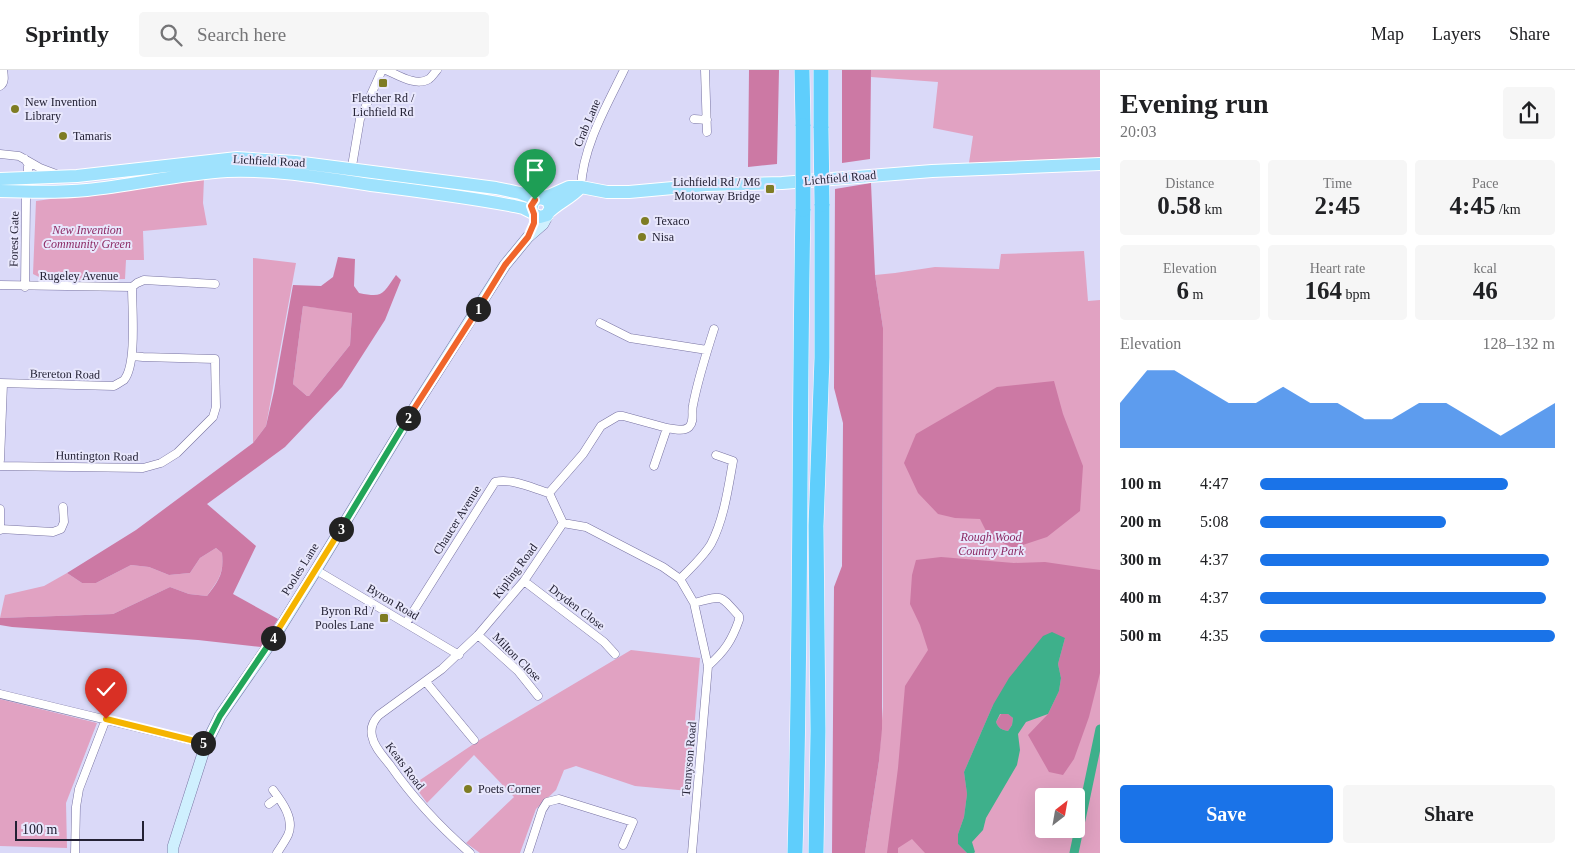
<!DOCTYPE html>
<html lang="en">
<head>
<meta charset="utf-8">
<style>
  :root { --surface:#fff; --page:#f6f6f6; --text:#202124; --muted:#757577; --line:#e0e0e0; --accent:#1a73e8 }
  body { margin:0; font-family:Georgia,serif; background:var(--page); color:var(--text); height:100vh; display:flex; flex-direction:column; font-size:19px; white-space:nowrap }
  * { box-sizing:border-box; margin:0 }
  p { font-size:16px; color:var(--muted) }
  .icon { flex:none; width:28px; height:28px; fill:none; stroke:currentColor; stroke-width:2; stroke-linecap:round; stroke-linejoin:round }
  .map { position:relative; flex:1; overflow:hidden }
  .details { display:flex; flex-direction:column; background:var(--surface); width:475px }
  .details>* { flex:none }
  .needle { width:32px; rotate:31deg }
  .fabs { position:absolute; left:1035px; top:718px; display:grid; gap:10px }
  .fabs a { display:grid; place-items:center; width:50px; height:50px; border-radius:5px; background:var(--surface); box-shadow:0 5px 20px #0002; font-size:25px }
  .scale { position:absolute; left:15px; bottom:12px; width:129px; box-sizing:border-box; padding-left:5px; border:2px solid #232134; border-top:0; font-size:14px; line-height:18px; white-space:nowrap; color:#232134; -webkit-text-stroke:4px #e8e7fc; paint-order:stroke }
  .pin { position:absolute; display:grid; place-items:center; width:42px; height:42px; color:#fff; margin:-51px -21px; border-radius:50% 50% 50% 0; rotate:-45deg; box-shadow:0 0 5px #0007 }
  .pin .icon { rotate:45deg }
  .km { position:absolute; width:25px; height:25px; margin:-12px; border-radius:50%; background:#222; color:#fff; font-size:14px; line-height:25px; text-align:center }
  .round { display:grid; place-items:center; flex:none; width:52px; height:52px; border-radius:5px; background:var(--page) }
  .headline { display:flex; align-items:center; justify-content:space-between; height:85px; padding:0 20px }
  h1 { font-size:28px; font-weight:600; line-height:38px }
  .metrics { display:grid; grid-template-columns:repeat(3,1fr); gap:8px; height:85px; padding:5px 20px }
  .metrics div { display:grid; align-content:center; border-radius:5px; background:var(--page); text-align:center }
  .metrics b { font-size:25px; font-weight:600 }
  .metrics small { font-size:14px; font-weight:400 }
  .metrics p { font-size:14px }
  .chart { height:140px; padding:10px 20px }
  .chart p { display:flex; justify-content:space-between }
  .chart svg { width:100%; height:90px; margin-top:5px; fill:var(--accent); opacity:.7 }
  .action { display:flex; gap:10px; margin-top:auto; padding:10px 20px }
  .action a { flex:1; height:58px; border-radius:5px; background:var(--accent); color:#fff; font-size:20px; font-weight:600; line-height:58px; text-align:center }
  .action a+a { background:var(--page); color:var(--text) }
  ul { padding:0 20px; list-style:none; font-size:16px }
  li { display:grid; grid-template-columns:80px 60px 1fr; align-items:center; height:38px }
  li i { height:12px; border-radius:6px; background:var(--accent) }
  header { display:flex; align-items:center; gap:30px; box-sizing:border-box; height:70px; padding:0 25px; background:var(--surface); border-bottom:1px solid var(--line) }
  header strong { font-size:24px }
  nav { display:flex; gap:28px; margin-inline-start:auto; font-size:18px }
  .search { width:350px; height:45px; background:var(--page); display:flex; align-items:center; gap:12px; box-sizing:border-box; padding:0 18px; border-radius:5px; color:var(--muted); font-size:19px }
  main { display:flex; flex:1; min-height:0 }
  .map>svg:first-child { display:block }
  .green { fill:#e1a2c2; fill-rule:evenodd }
  .forest { fill:#cc79a4; fill-rule:evenodd }
  .water { fill:#3eb08b; fill-rule:evenodd }
  .lines { fill:none; stroke-linecap:round; stroke-linejoin:round }
  .canal { stroke:#3eb08b; stroke-width:9 }
  .street-casing { stroke:#7873a2; stroke-width:9 }
  .secondary-casing { stroke:#7873a2; stroke-width:12 }
  .primary-casing { stroke:#fff; stroke-width:14 }
  .highway-casing { stroke:#fff; stroke-width:16 }
  .street { stroke:#fff; stroke-width:8 }
  .secondary { stroke:#cff0fe; stroke-width:11 }
  .primary { stroke:#9fe2fd; stroke-width:12 }
  .highway { stroke:#5fcefc; stroke-width:15 }
  .highway-bridge-casing { stroke:#fff; stroke-width:16; stroke-linecap:butt }
  .highway-bridge { stroke:#5fcefc; stroke-width:15 }
  .split-1-casing { stroke:#fff; stroke-width:10 }
  .split-2-casing { stroke:#fff; stroke-width:10 }
  .split-3-casing { stroke:#fff; stroke-width:10 }
  .split-4-casing { stroke:#fff; stroke-width:10 }
  .split-5-casing { stroke:#fff; stroke-width:10 }
  .split-6-casing { stroke:#fff; stroke-width:10 }
  .split-1 { stroke:#f0652b; stroke-width:6 }
  .split-2 { stroke:#f0652b; stroke-width:6 }
  .split-3 { stroke:#22a559; stroke-width:6 }
  .split-4 { stroke:#f5b400; stroke-width:6 }
  .split-5 { stroke:#22a559; stroke-width:6 }
  .split-6 { stroke:#f5b400; stroke-width:6 }
  .poi-dot { fill:#7e7c23; stroke:#e8e7fc; stroke-width:2 }
  .labels { text-anchor:middle; dominant-baseline:central; stroke-width:4; stroke-linejoin:round; paint-order:stroke }
  .poi-label { font-size:12px; fill:#232134; stroke:#e8e7fc; text-anchor:start }
  .street-label { font-size:12px; fill:#232134; stroke:#e8e7fc }
  .park-label { font-size:12px; font-style:italic; fill:#8c2a64; stroke:#e8e7fc }
</style>
</head>
<body>
<header>
<strong>Sprintly</strong>
<div class="search"><svg class="icon" aria-label="search" viewBox="0 0 24 24"><circle cx="10" cy="10" r="6"/><path d="M15 15l6 6"/></svg>Search here</div>
<nav><a>Map</a><a>Layers</a><a>Share</a></nav>
</header>
<main>
<div class="map">
<svg width="1100" height="783" viewBox="0 0 1100 783">
  <rect width="100%" height="100%" fill="#dad9f8"/>
  <path class="green" d="M871,0H1100V88L1055,92L969,93L973,66L933,58L938,12L871,7Z
    M204,108L203,133L207,155L143,161L144,190H126L125,209L47,211L33,204L36,131Z
    M1084,181L1088,231L1100,230V783H865L879,691L883,637V258L875,205L895,203L935,197L999,199L1001,184ZM1044,726H1076V759H1044Z
    M253,188L296,193L266,356L253,373Z
    M303,236L352,242L350,275L309,326H307L293,314Z
    M216,478L222,483C224,504 219,509 207,526L189,524L170,517L113,544L0,548L5,525L44,516L67,503L82,513H96L131,495L149,497L169,505L190,503L200,488Z
    M631,580L700,588L689,721L635,716L576,696L564,700L556,720L536,739L520,783H480L466,773L514,727L474,685L427,733L407,706L420,710L481,669Z
    M0,629L97,653L66,733L67,778L0,776Z"/>
  <path class="forest" d="M749,0H779L777,94L748,97Z
    M842,0H871L870,89L842,93Z
    M871,113L875,205L883,258L882,659L879,691L865,783H832L834,517L842,496L843,353L834,318L835,119Z
    M338,187L355,189L354,216L359,223C383,228 382,225 396,205L401,210L385,250L342,317L285,377L207,434L256,476L233,524L278,549L261,577L198,570L12,557L0,555V548L113,544L170,517L189,524L207,526C219,510 224,504 222,483L216,478L200,488L190,503L169,505L149,497L131,495L96,513H82L67,503L136,460L253,373L266,356L274,321L293,215L321,216L333,207ZM303,236L352,243L350,275L309,326H307L293,314Z
    M1054,311L1063,344L1083,396L1080,441L1047,467L1014,478L989,467L980,449L955,448L938,444L918,423L904,393L916,364L997,317Z
    M941,487L1014,493L1045,492L1100,500V603L1089,647L1074,689L1063,705L1049,702L1028,665L1048,644L1059,621L1061,608L1058,594L1065,568L993,635L964,702L967,724L964,747L958,764V774L967,783H925L912,769L898,778V783H887L898,698L905,616L928,580L920,555L910,534L912,505L916,490Z
    M1001,644H1008L1013,648L1012,655L1008,661C1002,660 998,658 996,652Z"/>
  <path class="water" d="M1052,562L1065,568L1058,594L1061,608L1059,621L1048,644L1026,652L1018,664L1020,680L1017,695L986,748L983,760L972,772L975,782L974,783H967L958,774V764L964,747L967,724L964,702L993,635L1009,608L1043,566ZM1000,644H1008L1013,648L1012,655L1008,661C1002,660 998,658 996,652Z"/>
  <g class="lines">
    <path class="canal" d="M1074,783L1100,659"/>
    <defs>
      <path id="street" d="M386,0C398,5 416,17 429,9C432,7 434,3 437,0
        M705,0L707,62
        M0,16C5,13 4,6 3,0
        M694,49L707,50
        M0,84L19,86L40,98L56,104
        M25,89L28,94V100L26,129L25,217
        M351,102L360,49L382,0
        M581,117C583,76 606,37 624,0
        M0,215L132,217L137,213L144,210L215,214
        M600,253L630,268L707,280
        M0,313L114,316C117,314 121,312 124,310C137,295 132,238 132,217
        M0,390L3,314
        M0,396L143,398L161,393L177,383L213,347L216,337L215,289L143,287L132,286
        M654,396L667,358C673,359 684,362 689,357C695,351 691,342 693,335C698,309 706,284 714,259
        M0,439V460
        M563,453L586,457L663,497L680,509L694,533L708,596L692,783
        M0,459L53,462L61,459L64,452L63,437
        M316,500L459,585
        M680,509C691,498 703,487 711,474C724,449 728,419 733,391L716,385
        M524,511L604,572L615,584
        M694,533C724,525 719,524 739,546V550C732,570 725,581 708,596
        M406,553L495,412C512,408 532,418 549,423L583,384L601,356L618,346H623L667,358
        M478,565L518,601L538,626
        M426,612L474,670
        M0,624L206,674
        M273,720C282,732 295,749 288,765C285,771 281,777 277,783
        M269,734L278,727
        M75,783L76,737L79,719L106,649
        M470,783C440,757 413,728 390,695C383,686 374,677 372,666C370,657 373,651 379,645L442,599L478,565L524,511L563,453L549,423
        M528,783L542,740L547,732L559,729L633,752L623,775"/>
      <path id="secondary" d="M173,783V777L206,674L220,646L270,574L316,500L418,332L505,195L528,167L543,154L549,143"/>
      <path id="primary" d="M0,109L77,106L237,88L295,92L496,118L520,123L537,129
        M0,121C29,122 58,123 87,120C134,115 180,104 227,101C275,99 323,108 371,115C418,121 467,127 514,136L523,138L533,143
        M540,128L547,130L551,137L547,145L540,147L534,144L531,140L533,132L537,129L551,125L569,117H581L607,122H629L706,115L782,113L932,101L1100,94
        M550,141C560,132 572,127 581,117"/>
      <path id="highway" d="M802,0L803,56
        M821,0V58
        M795,783C801,568 799,354 803,139
        M816,783L818,661L816,456L822,288V134"/>
    </defs>
    <use href="#street" class="street-casing"/>
    <use href="#secondary" class="secondary-casing"/>
    <use href="#primary" class="primary-casing"/>
    <use href="#highway" class="highway-casing"/>
    <use href="#street" class="street"/>
    <use href="#secondary" class="secondary"/>
    <use href="#primary" class="primary"/>
    <use href="#highway" class="highway"/>
    <defs>
      <path id="highway-bridge" d="M821,58L822,134
        M803,139V56"/>
    </defs>
    <use href="#highway-bridge" class="highway-bridge-casing"/>
    <use href="#highway-bridge" class="highway-bridge"/>
  </g>
  <g class="lines">
    <defs>
      <path id="split-1" d="M478,239L505,195L528,167L534,153V144L531,136L535,130"/>
      <path id="split-2" d="M408,348L478,239"/>
      <path id="split-3" d="M341,459L408,348"/>
      <path id="split-4" d="M273,568L341,459"/>
      <path id="split-5" d="M203,673L206,674L220,646L273,568"/>
      <path id="split-6" d="M106,649L203,673"/>
    </defs>
    <use href="#split-1" class="split-1-casing"/>
    <use href="#split-2" class="split-2-casing"/>
    <use href="#split-3" class="split-3-casing"/>
    <use href="#split-4" class="split-4-casing"/>
    <use href="#split-5" class="split-5-casing"/>
    <use href="#split-6" class="split-6-casing"/>
    <use href="#split-1" class="split-1"/>
    <use href="#split-2" class="split-2"/>
    <use href="#split-3" class="split-3"/>
    <use href="#split-4" class="split-4"/>
    <use href="#split-5" class="split-5"/>
    <use href="#split-6" class="split-6"/>
  </g>
  <g class="poi-dot">
    <rect x="378" y="8" width="10" height="10" rx="2.5"/>
    <circle cx="15" cy="39" r="5"/>
    <circle cx="63" cy="66" r="5"/>
    <rect x="765" y="114" width="10" height="10" rx="2.5"/>
    <circle cx="645" cy="151" r="5"/>
    <circle cx="642" cy="167" r="5"/>
    <rect x="379" y="543" width="10" height="10" rx="2.5"/>
    <circle cx="468" cy="719" r="5"/>
  </g>
  <g class="labels">
    <g class="poi-label">
      <text x="383" y="28" text-anchor="middle">Fletcher Rd /<tspan x="383" dy="14">Lichfield Rd</tspan></text>
      <text x="25" y="32">New Invention<tspan x="25" dy="14">Library</tspan></text>
      <text x="73" y="66">Tamaris</text>
      <text x="760" y="112" text-anchor="end">Lichfield Rd / M6<tspan x="760" dy="14">Motorway Bridge</tspan></text>
      <text x="655" y="151">Texaco</text>
      <text x="652" y="167">Nisa</text>
      <text x="374" y="541" text-anchor="end">Byron Rd /<tspan x="374" dy="14">Pooles Lane</tspan></text>
      <text x="478" y="719">Poets Corner</text>
    </g>
    <g class="street-label">
      <text transform="translate(587 53) rotate(-67)">Crab Lane</text>
      <text transform="translate(269 91) rotate(3)">Lichfield Road</text>
      <text transform="translate(840 108) rotate(-5)">Lichfield Road</text>
      <text transform="translate(14 169) rotate(-89)">Forest Gate</text>
      <text x="79" y="206">Rugeley Avenue</text>
      <text transform="translate(65 304) rotate(1)">Brereton Road</text>
      <text transform="translate(97 386) rotate(1)">Huntington Road</text>
      <text transform="translate(457 450) rotate(-58)">Chaucer Avenue</text>
      <text transform="translate(300 499) rotate(-58)">Pooles Lane</text>
      <text transform="translate(515 501) rotate(-53)">Kipling Road</text>
      <text transform="translate(393 532) rotate(31)">Byron Road</text>
      <text transform="translate(577 537) rotate(37)">Dryden Close</text>
      <text transform="translate(517 587) rotate(45)">Milton Close</text>
      <text transform="translate(689 689) rotate(-85)">Tennyson Road</text>
      <text transform="translate(405 696) rotate(53)">Keats Road</text>
    </g>
    <g class="park-label">
      <text x="87" y="160">New Invention<tspan x="87" dy="14">Community Green</tspan></text>
      <text x="991" y="467">Rough Wood<tspan x="991" dy="14">Country Park</tspan></text>
    </g>
  </g>
</svg>
<div class="fabs">
<a><svg class="needle" viewBox="-14 -14 28 28"><path d="M0-13l5 13h-10z" fill="#e53935"/><path d="M0 13l5-13h-10z" fill="#757577"/></svg></a>
</div>
<div class="scale">100 m</div>
<div class="pin" style="left:535px;top:130px;background:#1e9e55"><svg class="icon" aria-label="arrive" viewBox="0 0 24 24"><path d="M6 21V4h12l-3 4 3 4H6"/></svg></div>
<div class="pin" style="left:106px;top:649px;background:#d93025"><svg class="icon" aria-label="check" viewBox="0 0 24 24"><path d="M5 12l5 5 9-10"/></svg></div>
<b class="km" style="left:478px;top:239px">1</b>
<b class="km" style="left:408px;top:348px">2</b>
<b class="km" style="left:341px;top:459px">3</b>
<b class="km" style="left:273px;top:568px">4</b>
<b class="km" style="left:203px;top:673px">5</b>
</div>
<section class="details">
<div class="headline"><div><h1>Evening run</h1><p>20:03</p></div><a class="round"><svg class="icon" aria-label="share" viewBox="0 0 24 24"><path d="M12 15V3M7 8l5-5 5 5M5 13v7h14v-7"/></svg></a></div>
<div class="metrics">
<div><p>Distance</p><b>0.58<small> km</small></b></div>
<div><p>Time</p><b>2:45</b></div>
<div><p>Pace</p><b>4:45<small> /km</small></b></div>
</div>
<div class="metrics">
<div><p>Elevation</p><b>6<small> m</small></b></div>
<div><p>Heart rate</p><b>164<small> bpm</small></b></div>
<div><p>kcal</p><b>46</b></div>
</div>
<div class="chart"><p><span>Elevation</span>128–132 m</p>
<svg viewBox="0 0 160 44" preserveAspectRatio="none"><path d="M0 44V22L10 6L20 6L30 14L40 22L50 22L60 14L70 22L80 22L90 30L100 30L110 22L120 22L130 30L140 38L150 30L160 22V44z"/></svg>
</div>
<ul>
<li><b>100 m</b>4:47<i style="width:84%"></i></li>
<li><b>200 m</b>5:08<i style="width:63%"></i></li>
<li><b>300 m</b>4:37<i style="width:98%"></i></li>
<li><b>400 m</b>4:37<i style="width:97%"></i></li>
<li><b>500 m</b>4:35<i style="width:100%"></i></li>
</ul>
<div class="action"><a>Save</a><a>Share</a></div>
</section>
</main>
</body>
</html>
